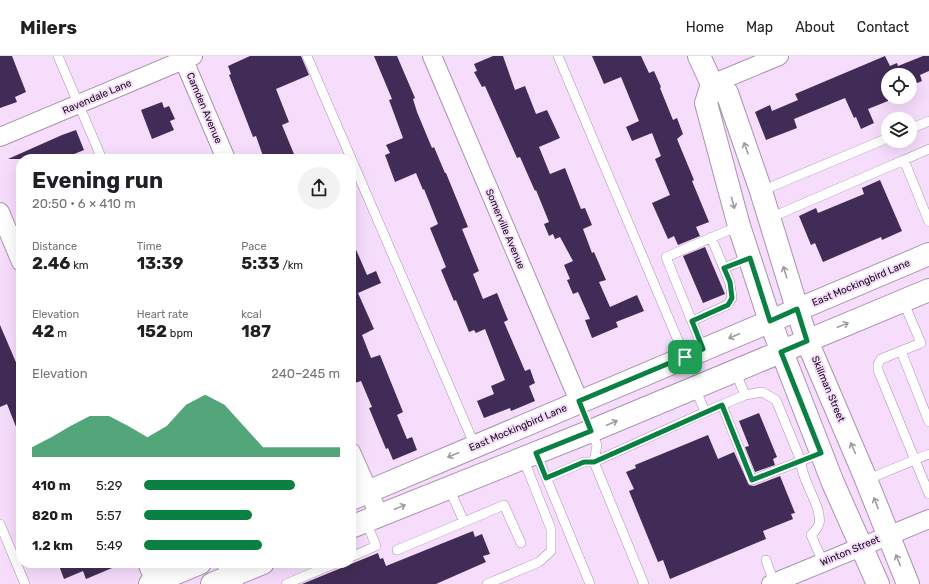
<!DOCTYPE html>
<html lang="en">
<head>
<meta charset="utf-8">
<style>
  :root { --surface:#fff; --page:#f2f2f2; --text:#202124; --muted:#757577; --line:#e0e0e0; --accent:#0b8043 }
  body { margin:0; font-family:Rubik,sans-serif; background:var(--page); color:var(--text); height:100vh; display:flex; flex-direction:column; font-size:15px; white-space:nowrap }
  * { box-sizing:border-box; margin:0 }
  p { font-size:13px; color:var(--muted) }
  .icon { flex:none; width:22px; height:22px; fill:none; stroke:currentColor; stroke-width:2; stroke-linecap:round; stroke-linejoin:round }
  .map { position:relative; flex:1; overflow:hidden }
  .drawer { position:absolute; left:16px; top:98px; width:340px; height:414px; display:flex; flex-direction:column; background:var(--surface); border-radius:16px; box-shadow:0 4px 16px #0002 }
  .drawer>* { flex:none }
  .controls { position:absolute; left:881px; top:12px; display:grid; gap:8px }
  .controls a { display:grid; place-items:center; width:36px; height:36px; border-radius:50%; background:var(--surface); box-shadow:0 4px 16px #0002; font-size:20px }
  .pin { position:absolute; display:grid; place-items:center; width:34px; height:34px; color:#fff; margin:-17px; border-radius:8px; box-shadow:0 2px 6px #0006 }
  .round { display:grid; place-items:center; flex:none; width:42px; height:42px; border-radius:21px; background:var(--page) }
  .overview { display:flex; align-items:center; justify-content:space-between; height:68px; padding:0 16px }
  h1 { font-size:22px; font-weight:700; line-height:30px }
  .stats { display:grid; grid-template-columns:repeat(3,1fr); gap:6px; height:68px; padding:4px 16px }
  .stats div { display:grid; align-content:center }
  .stats b { font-size:17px; font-weight:700 }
  .stats small { font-size:11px; font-weight:400 }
  .stats p { font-size:11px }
  .chart { height:112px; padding:8px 16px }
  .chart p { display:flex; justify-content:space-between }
  .chart svg { width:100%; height:72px; margin-top:4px; fill:var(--accent); opacity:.7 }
  ul { padding:0 16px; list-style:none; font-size:13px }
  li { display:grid; grid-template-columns:64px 48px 1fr; align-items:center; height:30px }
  li i { height:10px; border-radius:5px; background:var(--accent) }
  header { display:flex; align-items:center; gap:24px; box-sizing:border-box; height:56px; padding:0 20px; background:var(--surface); border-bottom:1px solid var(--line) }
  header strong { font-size:19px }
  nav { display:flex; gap:22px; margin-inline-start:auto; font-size:14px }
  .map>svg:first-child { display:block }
  .building { fill:#412c57 }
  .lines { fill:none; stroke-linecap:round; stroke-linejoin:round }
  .lane-casing { stroke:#aa92af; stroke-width:10 }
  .street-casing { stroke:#aa92af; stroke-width:20 }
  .secondary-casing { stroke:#aa92af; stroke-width:24 }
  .lane { stroke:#fff; stroke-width:9 }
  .street { stroke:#fff; stroke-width:18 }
  .secondary { stroke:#fff; stroke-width:22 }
  .oneway { stroke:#9f9ca0 }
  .route-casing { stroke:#fff; stroke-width:8 }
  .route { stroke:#0b8043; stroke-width:5 }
  .labels { text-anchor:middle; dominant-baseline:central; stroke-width:4; stroke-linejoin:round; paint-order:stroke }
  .street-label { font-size:10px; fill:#100812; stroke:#f6ddfc }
</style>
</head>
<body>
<header>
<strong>Milers</strong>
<nav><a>Home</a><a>Map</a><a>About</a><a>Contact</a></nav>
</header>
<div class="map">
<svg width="929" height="528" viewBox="0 0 929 528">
  <rect width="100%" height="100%" fill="#f6ddfc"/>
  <path class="building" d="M0,0H12L26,36L15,41L17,46L0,52Z
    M250,0H301L309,19L276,33L289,66L282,69L296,103H264L256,80L253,81L229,19L231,18L228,10Z
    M374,0H397L415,42L413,43L417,56L432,92L434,91L445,117H446L468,171L462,173L479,215L473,218L483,243L497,237L508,264L504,266L525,315L530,313L535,327L529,330L535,345L511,355L510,352L484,362L477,345L494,338L491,330L505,324L485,273L476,277L474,274L469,276L456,244L454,245L441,214L446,211L430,172L438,168L424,133L423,134L416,117L395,126L385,99L390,97L386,89L403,82L389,44L392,43Z
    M493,0H503L515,34L525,30L536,58L547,54L560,82L539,91L550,118L565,112L581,153L585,152L592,169L583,173L592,197L594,196L606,224L599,226L610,251L637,239L644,255L616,266L618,271L592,282L585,264L590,263L578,236L573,238L567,224L570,223L564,209L573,205L560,181L555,183L553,178L549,180L544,168L549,166L536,134L535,135L520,101L517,102L485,30L482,31L474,16L477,15L474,8Z
    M592,0H641L649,17L654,15L661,31L660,32L673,64L677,62L683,78L677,83L694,124L692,125L709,166L696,171L700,180L678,189L674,180L668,183L652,147L670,139L655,103L661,100L652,77L632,85L626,71L639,65L621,21L604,28Z
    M885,0L890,10L897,7L898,10L923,0H929V15L920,19L922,25L910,30V19H888V45L868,53L874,67L861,73L856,61L854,62L845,42L794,63L797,72L766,84L755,56L770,49L772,55L798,44L795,38Z
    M162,46L164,52L169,50L175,63L170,65L174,74L152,83L141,54Z
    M76,74L84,94L62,103H8L62,79Z
    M880,124L902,175L882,184L881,181L823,206L815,187L811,189L799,160L816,152L818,157L864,138L862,132Z
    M351,182L367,219L376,215L381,227L358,237L374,273L362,279L371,302L380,299L403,356L397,359L407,383L412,381L417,394L393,404L388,392L386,393L369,352L372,351L361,325L355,327L351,317Z
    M705,191L725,238L703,247L683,200Z
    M0,269L21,318L20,381L7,348L0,351Z
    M759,357L777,401L773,403L775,409L755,416L745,391L749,390L739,365Z
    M708,379L718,403L734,396L749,429L754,430L780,420L795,457L791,458L793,463L763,475L766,483L670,523L663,504L658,506L629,435L634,433L626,416L636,412L635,409Z
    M473,475L475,481L482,478L490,498L483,500L486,506L436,528H302L378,497L380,503L383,502L386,510Z
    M58,507H124L86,523L83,515L64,523Z"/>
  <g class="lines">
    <defs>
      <path id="lane" d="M58,0L102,103
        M307,0L475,390
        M558,0L685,301
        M910,73L929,65
        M904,104L929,93
        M761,135L888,82
        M770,162L904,104L929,166
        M724,212L749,202
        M903,245L921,287L881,303L878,308V314L929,438
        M692,265L727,249L732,242L730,227L711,181
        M703,293L666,201L739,170
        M901,295L929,366
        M735,315L745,339
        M722,349L752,424L821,397
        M705,356L745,339L762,336L776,344L801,405C801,425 823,451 819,468C818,472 814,476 811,479L823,506
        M591,375L597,389L594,406L644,528
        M536,397L590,528
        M547,422L584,406H594L705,356L695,332
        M866,424L929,398
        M449,432L464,466L504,449L521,487
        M0,468L25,528
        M397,494L464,466
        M351,501L376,490L366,465
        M766,504L774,527
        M286,528L336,507
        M487,528L539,506L551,495V473L523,402"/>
      <path id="street" d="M182,0L226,103
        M432,0L579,345
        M712,28L779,0
        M0,81L193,0
        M0,156L21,206
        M351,396L379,459
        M147,507L156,528
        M226,507L234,528
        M771,528L929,463"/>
      <path id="secondary" d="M699,0L712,28L727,37L761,135L807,285L863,416L908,528
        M712,28L706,47L739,170L770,265L833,427L878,528
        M351,443L929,198
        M351,471L591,375L929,234
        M150,528L200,507
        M212,528L263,507"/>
    </defs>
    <use href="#lane" class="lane-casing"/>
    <use href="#street" class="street-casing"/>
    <use href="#secondary" class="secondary-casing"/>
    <use href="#lane" class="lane"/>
    <use href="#street" class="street"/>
    <use href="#secondary" class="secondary"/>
  </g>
  <defs><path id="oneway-shaft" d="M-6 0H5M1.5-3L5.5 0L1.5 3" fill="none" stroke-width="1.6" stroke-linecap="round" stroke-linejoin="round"/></defs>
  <g class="oneway">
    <use href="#oneway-shaft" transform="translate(746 92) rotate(-109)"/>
    <use href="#oneway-shaft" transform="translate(733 147) rotate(75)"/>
    <use href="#oneway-shaft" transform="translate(785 216) rotate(-107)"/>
    <use href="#oneway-shaft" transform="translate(843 269) rotate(-22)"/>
    <use href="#oneway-shaft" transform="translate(734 280) rotate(157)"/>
    <use href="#oneway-shaft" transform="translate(612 367) rotate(-23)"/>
    <use href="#oneway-shaft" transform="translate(853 392) rotate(-113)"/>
    <use href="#oneway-shaft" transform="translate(453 399) rotate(157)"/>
    <use href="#oneway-shaft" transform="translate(876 447) rotate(-111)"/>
    <use href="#oneway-shaft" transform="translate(400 451) rotate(-22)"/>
    <use href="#oneway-shaft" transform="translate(898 504) rotate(-112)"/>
  </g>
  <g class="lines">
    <defs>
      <path id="route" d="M750,202L770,265L797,253L807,285L781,296L821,397L752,424L722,349L594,406H584L546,422L536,397L591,375L579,345L703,293L692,265L728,249L732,242L730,226L724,212Z"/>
    </defs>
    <use href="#route" class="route-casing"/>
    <use href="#route" class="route"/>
  </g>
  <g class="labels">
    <g class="street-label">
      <text transform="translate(97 41) rotate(-23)">Ravendale Lane</text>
      <text transform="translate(204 52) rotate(67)">Camden Avenue</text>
      <text transform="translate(505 173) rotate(67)">Somerville Avenue</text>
      <text transform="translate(861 227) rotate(-23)">East Mockingbird Lane</text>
      <text transform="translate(828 333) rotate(67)">Skillman Street</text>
      <text transform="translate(518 372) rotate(-23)">East Mockingbird Lane</text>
      <text transform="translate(850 495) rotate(-23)">Winton Street</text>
    </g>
  </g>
</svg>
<div class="controls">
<a><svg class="icon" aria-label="locate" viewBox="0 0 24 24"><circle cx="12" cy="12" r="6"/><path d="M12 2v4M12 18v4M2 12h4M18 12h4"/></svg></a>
<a><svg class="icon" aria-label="layers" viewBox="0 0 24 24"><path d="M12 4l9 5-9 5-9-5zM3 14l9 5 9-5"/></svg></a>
</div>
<div class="pin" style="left:685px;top:301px;background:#1e9e55"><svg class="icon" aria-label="arrive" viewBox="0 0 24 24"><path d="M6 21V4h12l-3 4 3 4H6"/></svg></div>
<section class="drawer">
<div class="overview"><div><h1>Evening run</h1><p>20:50 · 6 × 410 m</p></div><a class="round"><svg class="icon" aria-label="share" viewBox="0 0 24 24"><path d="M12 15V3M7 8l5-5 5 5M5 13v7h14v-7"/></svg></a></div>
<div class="stats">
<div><p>Distance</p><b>2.46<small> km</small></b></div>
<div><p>Time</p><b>13:39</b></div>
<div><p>Pace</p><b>5:33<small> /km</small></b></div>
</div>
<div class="stats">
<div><p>Elevation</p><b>42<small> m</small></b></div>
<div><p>Heart rate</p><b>152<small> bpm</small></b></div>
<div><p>kcal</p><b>187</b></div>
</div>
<div class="chart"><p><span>Elevation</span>240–245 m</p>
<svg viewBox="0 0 160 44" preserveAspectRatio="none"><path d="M0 44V38L10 32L20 25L30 19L40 19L50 25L60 32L70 25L80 12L90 6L100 12L110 25L120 38L130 38L140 38L150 38L160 38V44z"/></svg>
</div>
<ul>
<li><b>410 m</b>5:29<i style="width:77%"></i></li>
<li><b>820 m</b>5:57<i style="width:55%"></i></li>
<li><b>1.2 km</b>5:49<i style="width:60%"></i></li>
</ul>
</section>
</div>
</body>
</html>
